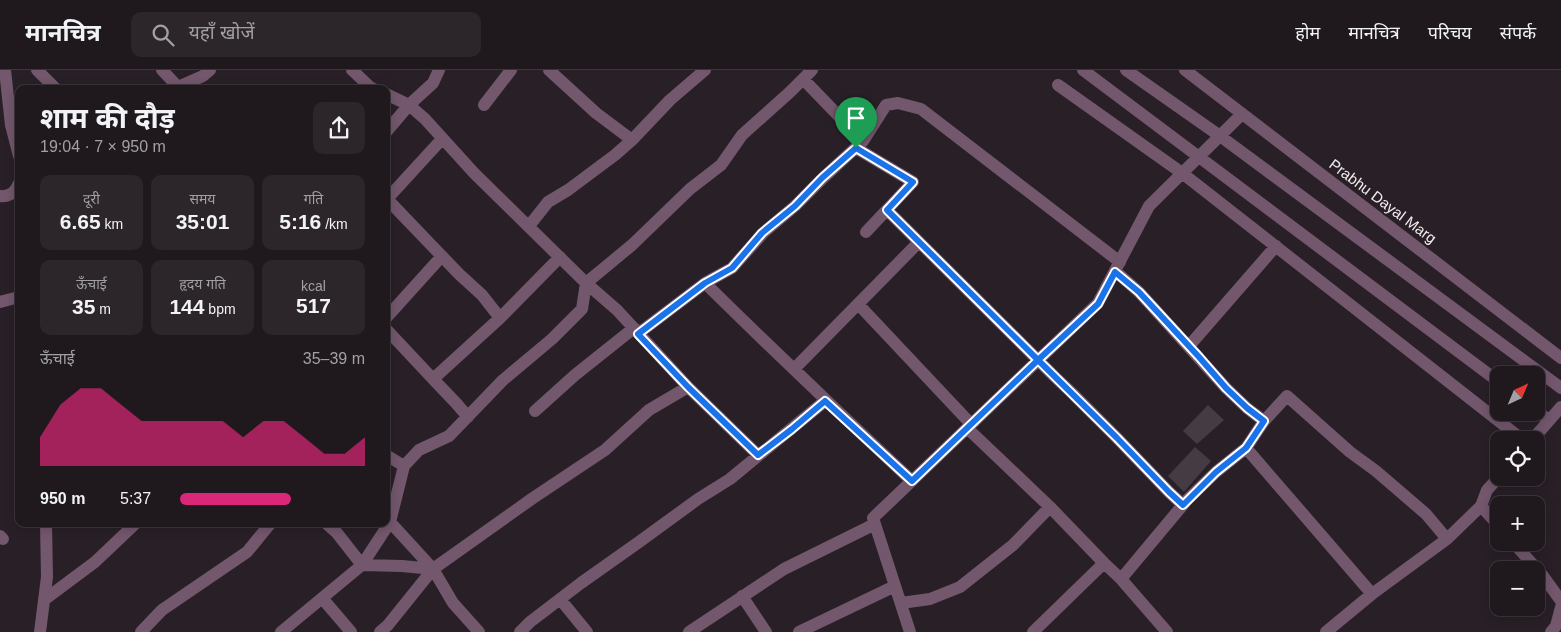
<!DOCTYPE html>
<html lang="hi">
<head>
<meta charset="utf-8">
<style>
  :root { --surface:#1f181d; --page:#2c252a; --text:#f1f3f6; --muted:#a1a0a4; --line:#3c373b; --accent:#db2777 }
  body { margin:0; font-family:Helvetica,"Noto Sans Devanagari",sans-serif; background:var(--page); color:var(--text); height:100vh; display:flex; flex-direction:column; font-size:19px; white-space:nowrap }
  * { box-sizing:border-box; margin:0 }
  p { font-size:16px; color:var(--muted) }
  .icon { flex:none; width:28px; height:28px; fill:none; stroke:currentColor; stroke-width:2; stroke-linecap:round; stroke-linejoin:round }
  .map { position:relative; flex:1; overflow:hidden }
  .side { position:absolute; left:15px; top:15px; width:375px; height:442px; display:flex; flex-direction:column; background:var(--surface); border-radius:10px; box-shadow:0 2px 12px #0003,0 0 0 1px var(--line) }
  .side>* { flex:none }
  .needle { width:32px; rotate:44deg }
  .controls { position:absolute; left:1490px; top:296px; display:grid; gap:10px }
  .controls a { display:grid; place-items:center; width:55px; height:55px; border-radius:10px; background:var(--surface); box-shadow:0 2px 12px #0003,0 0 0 1px var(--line); font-size:25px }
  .pin { position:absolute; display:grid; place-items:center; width:42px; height:42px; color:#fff; margin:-51px -21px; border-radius:50% 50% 50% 0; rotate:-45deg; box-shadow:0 0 5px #0007 }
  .pin .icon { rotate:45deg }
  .round { display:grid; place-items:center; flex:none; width:52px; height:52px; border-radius:10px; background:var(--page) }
  .overview { display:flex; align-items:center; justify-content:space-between; height:85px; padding:0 25px }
  h1 { font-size:28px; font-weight:700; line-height:38px }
  .stats { display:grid; grid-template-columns:repeat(3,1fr); gap:8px; height:85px; padding:5px 25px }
  .stats div { display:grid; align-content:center; border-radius:10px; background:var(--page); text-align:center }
  .stats b { font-size:21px; font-weight:700 }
  .stats small { font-size:14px; font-weight:400 }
  .stats p { font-size:14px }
  .chart { height:140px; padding:10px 25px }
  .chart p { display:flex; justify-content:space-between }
  .chart svg { width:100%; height:90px; margin-top:5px; fill:var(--accent); opacity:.7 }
  ul { padding:0 25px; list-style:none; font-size:16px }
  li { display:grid; grid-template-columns:80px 60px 1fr; align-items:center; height:38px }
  li i { height:12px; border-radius:6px; background:var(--accent) }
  header { display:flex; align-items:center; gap:30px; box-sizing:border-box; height:70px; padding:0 25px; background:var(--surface); border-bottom:1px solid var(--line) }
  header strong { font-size:24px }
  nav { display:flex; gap:28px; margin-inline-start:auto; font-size:18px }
  .search { width:350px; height:45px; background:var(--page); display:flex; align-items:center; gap:12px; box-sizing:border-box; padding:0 18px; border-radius:10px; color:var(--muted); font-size:19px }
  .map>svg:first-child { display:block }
  .building { fill:#453b42 }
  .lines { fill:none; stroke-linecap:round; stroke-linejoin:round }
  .minor { stroke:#73576d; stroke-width:12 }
  .route-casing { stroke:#fff; stroke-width:10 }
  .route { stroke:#1a73e8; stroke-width:6 }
  .labels { text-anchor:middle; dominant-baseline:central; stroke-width:4; stroke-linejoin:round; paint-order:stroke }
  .street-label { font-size:15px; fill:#f1ebf0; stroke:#292027 }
</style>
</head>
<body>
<header>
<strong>मानचित्र</strong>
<div class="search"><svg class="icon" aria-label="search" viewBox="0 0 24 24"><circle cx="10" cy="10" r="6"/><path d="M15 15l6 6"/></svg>यहाँ खोजें</div>
<nav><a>होम</a><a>मानचित्र</a><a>परिचय</a><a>संपर्क</a></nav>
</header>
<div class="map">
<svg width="1561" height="562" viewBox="0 0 1561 562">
  <rect width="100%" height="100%" fill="#292027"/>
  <path class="building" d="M1208,335L1224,350L1197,374L1183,361Z
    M1195,377L1211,391L1184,422L1168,406Z"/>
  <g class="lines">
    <path class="minor" d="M5,0L11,55L19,86
      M37,0L56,19
      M162,0L178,17L203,6L210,0
      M352,0L370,17L374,19
      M439,0L433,13L409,35L425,49L474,103L586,213L632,175L690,119L721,95L742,65L790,22L812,0
      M1083,0L1499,312
      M1126,0L1220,66L1561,318
      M1185,0L1561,288
      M803,9L863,71
      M1058,15L1182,103L1523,370
      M386,24L409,35L386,62
      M484,35L511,0
      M442,69L387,129L459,204L482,225L500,248L433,309L456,333L468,347
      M632,70L670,30L705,0
      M856,78L913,112L866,162
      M0,126C9,127 16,122 19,113
      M887,140L1054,306L1072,323L1117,368L1169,422L1183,435
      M529,156L548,132L568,120L615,85L632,70L596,43L549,0
      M919,172L858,234L971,354
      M1115,201L1139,222L1226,318L1247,338L1264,351
      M586,213L617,240L688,317L758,385
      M705,213L732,198L763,163L795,136L823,108L863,71L886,35L898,33L921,39L1120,192
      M0,232L19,227
      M386,248L442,186
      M500,248L560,187
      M386,259L433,309
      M639,263L705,213C773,280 842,346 912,411
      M1189,276L1276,176
      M794,299L858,234
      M535,341L575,305L634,258
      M1536,341L1549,350
      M967,358L1050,437L1104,493
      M1532,370L1561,337
      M1246,378L1372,524
      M386,385L404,396
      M1499,407L1487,420L1481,436L1499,456
      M327,454L337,463L362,495
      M0,466L3,469
      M1513,472L1543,506L1561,531
      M362,495L402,496L433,499
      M433,499L390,452L404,396L419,380L449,366L503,310L552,269L582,239L586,213
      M1121,509L1187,430L1216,402L1246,378L1264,351L1287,326L1350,382L1376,401L1426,444L1447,469L1481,436
      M742,526L766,562
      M322,528L351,562
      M560,529L587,562
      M44,530L95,492L135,454
      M901,533L930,529L960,517L1013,475L1050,437
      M40,562L47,507L46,454
      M141,562L162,540L247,482L270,454
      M281,562L362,495L390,452
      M380,562L388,555L433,499
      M479,562L453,533L433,499L533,428L605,380L649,340L688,317
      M520,562L530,552L581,513L639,472L698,429L730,409L825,331
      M689,562L784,499L875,454
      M799,562L895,516
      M910,562L873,448L1098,233L1149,136L1242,44
      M1033,562L1104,493L1121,509L1167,562
      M1326,562L1372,524L1447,469
      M1551,562L1556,556L1561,537"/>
  </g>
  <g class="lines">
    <defs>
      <path id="route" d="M856,78L822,108L795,136L762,163L732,198L705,213L638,264L688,317L758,385L792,359L825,331L912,411L1038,290L1117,368L1169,422L1183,435L1216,402L1246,378L1264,351L1247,338L1226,318L1199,287L1139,222L1115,202L1098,234L1038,290L887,140L913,112L856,78"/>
    </defs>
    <use href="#route" class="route-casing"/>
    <use href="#route" class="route"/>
  </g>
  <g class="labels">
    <g class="street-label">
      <text transform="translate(1383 131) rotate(37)">Prabhu Dayal Marg</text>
    </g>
  </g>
</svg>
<div class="controls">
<a><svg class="needle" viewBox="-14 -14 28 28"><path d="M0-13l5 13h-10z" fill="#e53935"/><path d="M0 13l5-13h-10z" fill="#a1a0a4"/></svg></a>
<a><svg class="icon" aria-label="locate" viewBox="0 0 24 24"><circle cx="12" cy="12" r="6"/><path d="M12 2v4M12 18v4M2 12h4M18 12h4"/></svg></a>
<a>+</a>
<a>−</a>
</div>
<div class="pin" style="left:856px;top:78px;background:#1e9e55"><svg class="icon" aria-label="arrive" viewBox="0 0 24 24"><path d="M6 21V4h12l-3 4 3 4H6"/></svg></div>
<section class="side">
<div class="overview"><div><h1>शाम की दौड़</h1><p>19:04 · 7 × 950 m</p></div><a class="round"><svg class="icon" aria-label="share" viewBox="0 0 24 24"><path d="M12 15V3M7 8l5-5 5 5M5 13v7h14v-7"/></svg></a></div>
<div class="stats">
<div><p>दूरी</p><b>6.65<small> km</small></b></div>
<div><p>समय</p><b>35:01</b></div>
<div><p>गति</p><b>5:16<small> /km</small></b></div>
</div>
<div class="stats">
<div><p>ऊँचाई</p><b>35<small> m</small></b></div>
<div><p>हृदय गति</p><b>144<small> bpm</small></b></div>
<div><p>kcal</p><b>517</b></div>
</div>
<div class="chart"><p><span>ऊँचाई</span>35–39 m</p>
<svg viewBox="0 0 160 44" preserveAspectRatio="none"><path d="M0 44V30L10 14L20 6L30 6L40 14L50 22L60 22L70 22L80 22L90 22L100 30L110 22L120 22L130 30L140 38L150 38L160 30V44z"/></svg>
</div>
<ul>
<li><b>950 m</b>5:37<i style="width:60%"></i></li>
</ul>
</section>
</div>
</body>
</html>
